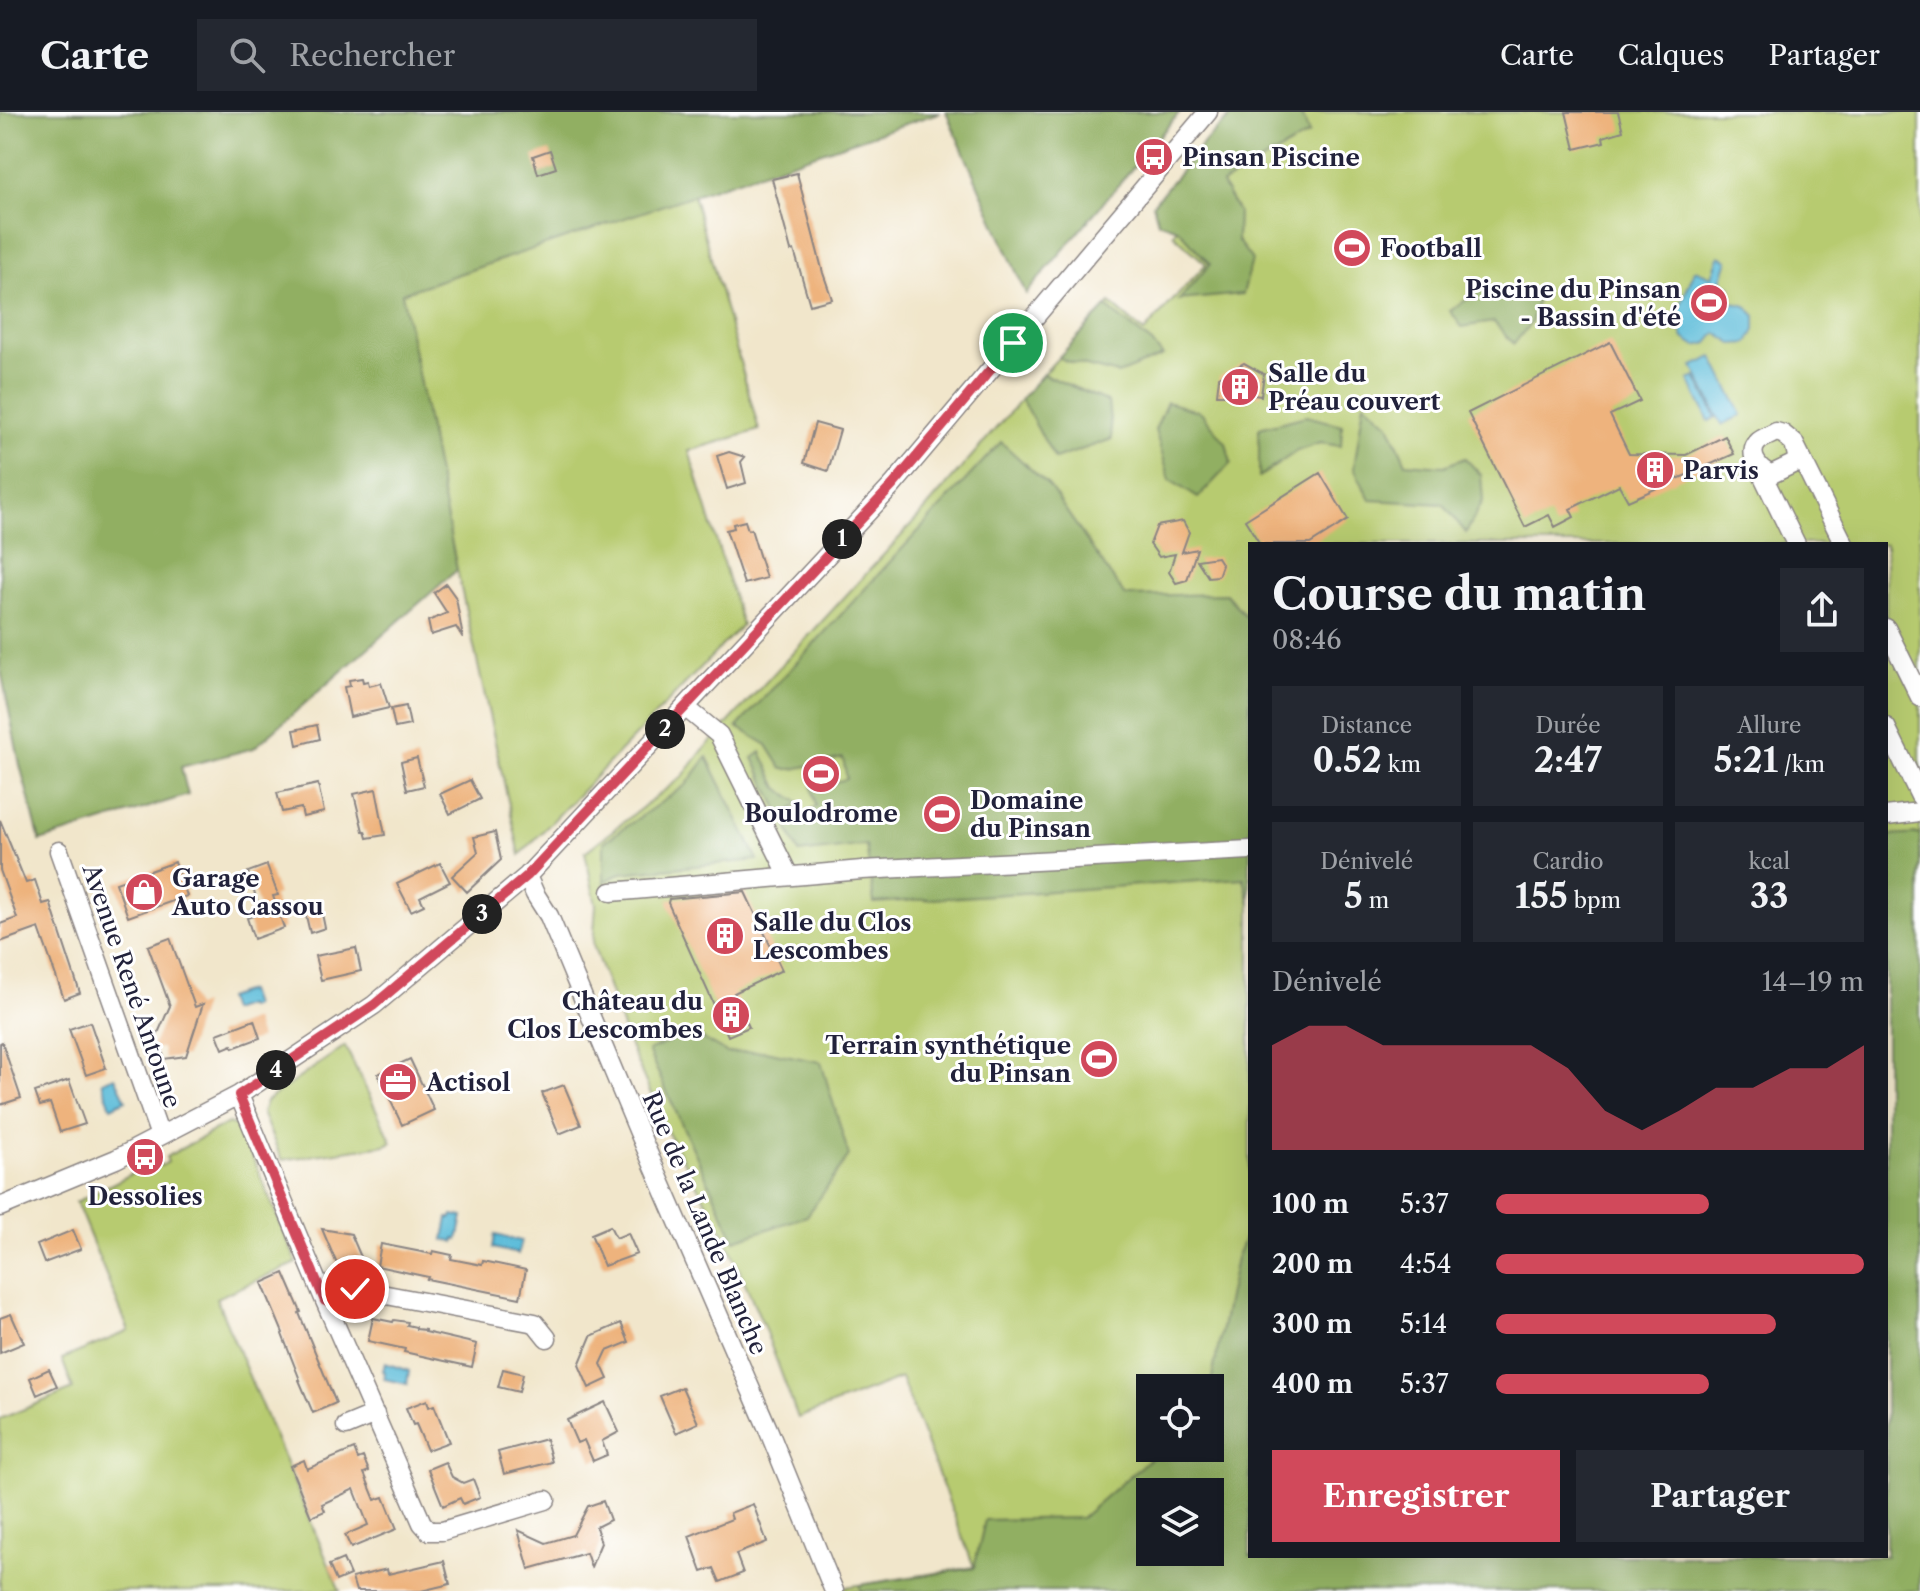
<!DOCTYPE html>
<html lang="fr">
<head>
<meta charset="utf-8">
<style>
  :root { --surface:#171b24; --page:#242831; --text:#f1f3f6; --muted:#9ea1a6; --line:#363941; --accent:#d1495b }
  body { margin:0; font-family:"Libre Caslon Text",serif; background:var(--page); color:var(--text); height:100vh; display:flex; flex-direction:column; font-size:30px; white-space:nowrap }
  * { box-sizing:border-box; margin:0 }
  p { font-size:26px; color:var(--muted) }
  .icon { flex:none; width:44px; height:44px; fill:none; stroke:currentColor; stroke-width:2; stroke-linecap:round; stroke-linejoin:round }
  .map { position:relative; flex:1; overflow:hidden }
  .drawer { position:absolute; left:1248px; top:430px; width:640px; height:1016px; display:flex; flex-direction:column; background:var(--surface); border-radius:0px; box-shadow:0 8px 32px #0002 }
  .drawer>* { flex:none }
  .tools { position:absolute; left:1136px; top:1262px; display:grid; gap:16px }
  .tools a { display:grid; place-items:center; width:88px; height:88px; border-radius:0px; background:var(--surface); box-shadow:0 8px 32px #0002; font-size:40px }
  .pin { position:absolute; display:grid; place-items:center; width:68px; height:68px; color:#fff; margin:-34px; border:4px solid #fff; border-radius:50%; box-shadow:0 2px 8px #0007 }
  .km { position:absolute; width:40px; height:40px; margin:-20px; border-radius:50%; background:#222; color:#fff; font-size:22px; line-height:40px; text-align:center }
  .round { display:grid; place-items:center; flex:none; width:84px; height:84px; border-radius:0px; background:var(--page) }
  .head { display:flex; align-items:center; justify-content:space-between; height:136px; padding:0 24px }
  h1 { font-size:44px; font-weight:700; line-height:60px }
  .stats { display:grid; grid-template-columns:repeat(3,1fr); gap:12px; height:136px; padding:8px 24px }
  .stats div { display:grid; align-content:center; border-radius:0px; background:var(--page); text-align:center }
  .stats b { font-size:34px; font-weight:700 }
  .stats small { font-size:22px; font-weight:400 }
  .stats p { font-size:22px }
  .chart { height:224px; padding:16px 24px }
  .chart p { display:flex; justify-content:space-between }
  .chart svg { width:100%; height:144px; margin-top:8px; fill:var(--accent); opacity:.7 }
  .button { display:flex; gap:16px; margin-top:auto; padding:16px 24px }
  .button a { flex:1; height:92px; border-radius:0px; background:var(--accent); color:#fff; font-size:32px; font-weight:700; line-height:92px; text-align:center }
  .button a+a { background:var(--page); color:var(--text) }
  ul { padding:0 24px; list-style:none; font-size:26px }
  li { display:grid; grid-template-columns:128px 96px 1fr; align-items:center; height:60px }
  li i { height:20px; border-radius:10px; background:var(--accent) }
  header { display:flex; align-items:center; gap:48px; box-sizing:border-box; height:112px; padding:0 40px; background:var(--surface); border-bottom:2px solid var(--line) }
  header strong { font-size:38px }
  nav { display:flex; gap:44px; margin-inline-start:auto; font-size:28px }
  .search { width:560px; height:72px; background:var(--page); display:flex; align-items:center; gap:20px; box-sizing:border-box; padding:0 28px; border-radius:0px; color:var(--muted); font-size:30px }
  .map>svg:first-child { display:block }
  .green { fill:#b7cb6f; stroke:#6c7655; stroke-width:2; fill-rule:evenodd }
  .forest { fill:#91af62; stroke:#5a684e; stroke-width:2; fill-rule:evenodd }
  .water { fill:#5bbcd9; stroke:#3e6f8a; stroke-width:2 }
  .building { fill:#eeb37d }
  .lines { fill:none; stroke-linecap:round; stroke-linejoin:round }
  .minor-casing { stroke:#8a8483; stroke-width:21 }
  .minor { stroke:#fff; stroke-width:18 }
  .route-casing { stroke:#fff; stroke-width:16 }
  .route { stroke:#d1495b; stroke-width:10 }
  .labels { text-anchor:middle; dominant-baseline:central; stroke-width:6; stroke-linejoin:round; paint-order:stroke }
  .poi-label { font-size:24px; font-weight:bold; fill:#22223b; stroke:#fff; text-anchor:start }
  .street-label { font-size:24px; fill:#22223b; stroke:#fff }
</style>
</head>
<body>
<header>
<strong>Carte</strong>
<div class="search"><svg class="icon" aria-label="search" viewBox="0 0 24 24"><circle cx="10" cy="10" r="6"/><path d="M15 15l6 6"/></svg>Rechercher</div>
<nav><a>Carte</a><a>Calques</a><a>Partager</a></nav>
</header>
<div class="map">
<svg width="1920" height="1479" viewBox="0 0 1920 1479">
  <rect width="100%" height="100%" fill="#fff"/>
  <filter id="ink" filterUnits="userSpaceOnUse"><feTurbulence type="fractalNoise" baseFrequency=".0125" numOctaves="2"/><feDisplacementMap in="SourceGraphic" scale="16" xChannelSelector="R" yChannelSelector="G"/><feConvolveMatrix kernelMatrix="1 2 1 2 8 2 1 2 1" color-interpolation-filters="sRGB"/></filter>
  <filter id="wash" filterUnits="userSpaceOnUse"><feTurbulence type="fractalNoise" baseFrequency=".006" numOctaves="4" result="noise"/><feDisplacementMap in="SourceGraphic" scale="32" xChannelSelector="R" yChannelSelector="G"/><feGaussianBlur stdDeviation="1.8" result="paint"/><feColorMatrix in="noise" values="0 0 0 0 0 0 0 0 0 0 0 0 0 0 0 0 0 1.4 0 .05"/><feComposite in="paint" operator="in"/></filter>
  <g filter="url(#wash)">
    <rect width="100%" height="100%" fill="#f1e6cb"/>
    <path class="green" d="M1271,0H1920V1479H834L833,1477L974,1455L901,1266L798,1306L762,1210L722,1118L668,1021L628,930L593,833L596,793L585,740L683,664L703,638L925,398L1043,262L1110,191L1144,220L1206,152L1173,122L1205,74ZM1250,432H1886V1444H1250ZM1150,1276H1210V1336H1150ZM1150,1380H1210V1440H1150Z
      M693,82L759,318L689,339L742,513L520,743L457,458L401,181Z
      M345,934L392,1030L385,1033L282,1048L262,1001L266,989Z
      M228,1011L240,1015L297,1151L216,1186L340,1479H0V1307L73,1277L62,1247L129,1219L76,1090L157,1049L161,1054L168,1050L166,1045Z"/>
    <path class="forest" d="M0,0H941L402,181L457,458L254,636L181,655L188,683L40,729L20,653L0,554Z
      M946,0H1180L1026,182Z
      M1235,0H1297L1304,8L1309,22L1222,72L1238,100L1237,128L1252,148L1243,182L1179,188L1210,152L1178,117L1158,110L1153,92L1207,27Z
      M1485,175L1539,180L1532,209L1514,232L1494,210L1462,215L1450,199Z
      M1106,195L1152,231L1163,244L1118,262L1066,249L1059,245Z
      M1043,262L1108,290L1112,327L1055,347L1021,287Z
      M1167,290L1201,300L1226,331L1231,351L1198,386L1170,368L1155,318Z
      M1364,290L1389,312L1406,351L1444,354L1465,346L1481,363L1483,389L1466,421L1443,392L1370,388L1354,356Z
      M1306,304L1342,313L1341,334L1320,331L1297,339L1259,365V316Z
      M1001,330L1049,374L1125,484L1226,482L1250,509V792L1244,766L874,791L866,733L799,741L787,715L816,694L812,675L847,667L843,646L794,657H782L767,633L737,615Z
      M761,640L778,676L800,691L782,705L753,646Z
      M707,645L758,748L621,761L604,770V730L686,673Z
      M1920,722V1479H861L859,1473L974,1456L985,1408L1081,1406L1162,1336H1210V1276L1236,1146L1250,1113V1444H1886V724ZM1150,1380H1210V1440H1150Z
      M691,920L727,941L765,939L821,950L849,1044L807,1104L735,1128L648,939Z"/>
    <path class="water" d="M1719,144L1728,148L1721,170L1731,175L1726,189L1746,194L1755,204V218L1748,231L1733,232L1716,221L1708,231L1696,234L1684,226L1676,204L1695,158L1712,165Z
      M1713,245L1742,303L1722,313L1693,254Z
      M1696,265L1716,305L1709,309L1689,268Z
      M248,879L253,894L248,896L247,893L230,899L226,886Z
      M115,965L126,988L111,995L102,970Z
      M453,1103L463,1105L458,1128L455,1127L454,1130L444,1128L448,1106H452Z
      M495,1123L521,1129L518,1142L493,1136Z
      M385,1251L409,1259L407,1272L384,1267L385,1260L383,1259Z"/>
    <g id="blocks">
      <path class="building" d="M1566,0H1618L1623,19L1603,25L1604,30L1575,37Z
        M550,38L556,56L538,62L533,44Z
        M797,61L823,161L832,187L810,193L794,138L791,139L772,67Z
        M1610,230L1640,289L1610,303L1629,342L1686,343L1725,324L1734,342L1628,389L1619,373L1570,397L1574,405L1555,415L1549,403L1525,415L1468,301Z
        M1244,251L1264,262L1261,284L1254,283L1243,290L1227,283H1217L1219,265Z
        M815,311L840,318L828,359L804,351Z
        M729,340L745,345L741,350L746,371L727,377L717,344Z
        M1320,361L1348,408L1310,432H1260L1245,408Z
        M745,409L748,418L751,417L766,466L744,472L726,418L734,416L733,412Z
        M1183,409L1189,420L1182,440L1197,437L1187,468L1176,471L1169,460L1175,442L1159,445L1150,432L1157,414Z
        M1217,445L1222,453L1218,464L1208,465L1197,448Z
        M446,472L456,486L463,526L456,515L431,523L428,509L447,501L434,481Z
        M362,566L363,570L368,569L369,574L381,571L389,596L350,605L344,575L350,574L349,568Z
        M406,594L410,613L395,616L391,597Z
        M317,613L320,627L297,633L294,618Z
        M417,646L424,674L407,678L401,650Z
        M470,668L480,687L450,702L440,682Z
        M318,672L324,700L303,705L301,696L282,700L277,681Z
        M376,677L385,723L367,726L365,719H363L354,682Z
        M0,708L26,771L35,768L43,792L50,790L80,881L64,887L39,816L0,830V812L17,806L0,758Z
        M495,720L501,748L467,780L452,764L478,740L474,725Z
        M175,750L187,784L128,805L116,771Z
        M440,751L450,770L420,785L424,793L411,799L397,772Z
        M267,753L278,783L273,784L284,816L254,827L247,806L261,801L248,760Z
        M745,780L782,858L734,881L749,915L728,924L668,791L669,787Z
        M320,792L325,816L310,821L304,795Z
        M170,826L195,895L203,892L186,944L164,947L162,936L151,937L170,894L148,834Z
        M356,836L361,859L321,868L315,844Z
        M254,908L260,926L233,936L232,933L223,937L217,922Z
        M90,910L106,956L86,963L69,917Z
        M2,930L21,986L0,993V931Z
        M410,947L434,998L402,1013L378,962Z
        M69,968L85,1012L60,1020L50,991L40,994L35,980Z
        M564,973L581,1013L559,1022L542,981Z
        M610,1114L616,1126L628,1121L637,1142L604,1154L591,1122Z
        M322,1117L351,1122L364,1152L346,1159L339,1157Z
        M73,1118L81,1137L44,1151L37,1133Z
        M381,1132L432,1142L433,1139L452,1143L451,1147L482,1153L483,1149L526,1158L520,1186L427,1167L428,1165L377,1154Z
        M284,1161L301,1200L299,1201L336,1291L313,1301L299,1268H300L282,1222L283,1221L262,1171Z
        M11,1202L24,1231L0,1241V1206Z
        M373,1206L393,1210L394,1208L408,1210L407,1213L416,1215V1217L425,1218V1220L477,1232L472,1255L404,1240L405,1237L368,1229Z
        M621,1211L629,1230L607,1239L601,1252L608,1267L589,1276L579,1253L591,1224Z
        M49,1257L57,1274L37,1283L30,1266Z
        M503,1257L523,1262L519,1280L498,1275Z
        M682,1275L698,1311L676,1321L660,1284Z
        M427,1288L429,1295L434,1293L449,1330L427,1338L416,1312L413,1313L406,1296Z
        M605,1290L619,1320L602,1329L607,1343L593,1349L584,1328L577,1331L567,1308Z
        M546,1327L552,1350L504,1362L498,1340Z
        M354,1337L358,1347L363,1345L369,1359L364,1361L375,1388L384,1385L397,1417L351,1436L345,1423L368,1413L354,1377L322,1392L325,1399L311,1405L290,1354L304,1348L307,1357Z
        M445,1350L452,1365L463,1371L473,1367L480,1385L463,1392L460,1386L443,1394L428,1357Z
        M603,1389L610,1408L596,1415L601,1431L591,1455L586,1441L529,1457L518,1418L546,1431L573,1423L588,1394Z
        M753,1392L767,1430L736,1442L743,1461L720,1470L714,1456L702,1460L689,1424L732,1407L730,1401Z
        M343,1447L350,1463L336,1469L329,1453Z
        M444,1449L450,1472L421,1479H356L352,1466L387,1457L388,1462Z"/>
    </g>
  </g>
  <g filter="url(#ink)">
    <use href="#blocks" fill-opacity="0" stroke="#8a8483" stroke-width="2"/>
    <g class="lines">
      <defs>
        <path id="minor" d="M1794,331L1797,344L1795,351L1772,362C1760,359 1746,342 1758,330C1762,326 1771,323 1776,320L1783,322L1794,331L1844,432
          M1757,352L1796,432
          M1886,516L1920,585
          M685,595L719,623L789,764
          M1886,615L1920,684
          M1886,704L1920,700
          M59,739L160,1024
          M527,764L535,782L549,804L638,1018L768,1317L834,1479
          M611,780L862,758L1250,738
          M239,983L325,1189L422,1411L429,1419H442L546,1388
          M0,1095L116,1047L239,983L374,893L527,764L893,373L1208,0
          M325,1189L355,1177L535,1211L547,1226
          M346,1314L375,1302"/>
      </defs>
      <use href="#minor" class="minor-casing"/>
      <use href="#minor" class="minor"/>
    </g>
  </g>
  <g class="lines" filter="url(#ink)">
    <defs>
      <path id="route" d="M355,1177L325,1189L239,983L374,893L527,764L893,373L1013,231"/>
    </defs>
    <use href="#route" class="route-casing"/>
    <use href="#route" class="route"/>
  </g>
  <defs>
    <symbol id="bus-disc" viewBox="-11 -11 22 22"><circle r="9.5" fill="#d1495b" stroke="#fff"/><path d="M-5-6H5V4H4V6H2V4H-2V6H-4V4H-5ZM-3.5-4V0h7V-4ZM-3.5 1.2v1.5H-2V1.2ZM2 1.2v1.5H3.5V1.2Z" fill="#fff"/></symbol>
    <symbol id="stadium-disc" viewBox="-11 -11 22 22"><circle r="9.5" fill="#d1495b" stroke="#fff"/><path d="M0-5a6.5 5 0 1 0 0 10a6.5 5 0 1 0 0-10ZM-3.5-1.8h7v3.6h-7Z" fill="#fff"/></symbol>
    <symbol id="building-disc" viewBox="-11 -11 22 22"><circle r="9.5" fill="#d1495b" stroke="#fff"/><path d="M-4-6H4V6H1V3H-1V6H-4ZM-2.5-4.3h1.7v1.8h-1.7ZM.8-4.3h1.7v1.8H.8ZM-2.5-1h1.7V.8h-1.7ZM.8-1h1.7V.8H.8Z" fill="#fff"/></symbol>
    <symbol id="shop-disc" viewBox="-11 -11 22 22"><circle r="9.5" fill="#d1495b" stroke="#fff"/><path d="M-5-2.5h2.3a2.7 3.5 0 0 1 5.4 0H5L5.5 6h-11ZM-1.5-2.5h3a1.5 2.3 0 0 0-3 0Z" fill="#fff"/></symbol>
    <symbol id="office-disc" viewBox="-11 -11 22 22"><circle r="9.5" fill="#d1495b" stroke="#fff"/><path d="M-6-3h4V-5.5h4V-3h4V5H-6ZM-1-4.5V-3h2v-1.5ZM-6 0V1H6V0Z" fill="#fff"/></symbol>
  </defs>
  <g fill-rule="evenodd">
    <use href="#bus-disc" x="1132" y="23" width="44" height="44"/>
    <use href="#stadium-disc" x="1330" y="114" width="44" height="44"/>
    <use href="#stadium-disc" x="1687" y="169" width="44" height="44"/>
    <use href="#building-disc" x="1218" y="253" width="44" height="44"/>
    <use href="#building-disc" x="1633" y="336" width="44" height="44"/>
    <use href="#stadium-disc" x="799" y="640" width="44" height="44"/>
    <use href="#stadium-disc" x="920" y="680" width="44" height="44"/>
    <use href="#shop-disc" x="122" y="758" width="44" height="44"/>
    <use href="#building-disc" x="703" y="802" width="44" height="44"/>
    <use href="#building-disc" x="709" y="881" width="44" height="44"/>
    <use href="#stadium-disc" x="1077" y="925" width="44" height="44"/>
    <use href="#office-disc" x="376" y="948" width="44" height="44"/>
    <use href="#bus-disc" x="123" y="1023" width="44" height="44"/>
  </g>
  <g class="labels">
    <g class="poi-label">
      <text x="1182" y="45">Pinsan Piscine</text>
      <text x="1380" y="136">Football</text>
      <text x="1681" y="177" text-anchor="end">Piscine du Pinsan<tspan x="1681" dy="28">- Bassin d'été</tspan></text>
      <text x="1268" y="261">Salle du<tspan x="1268" dy="28">Préau couvert</tspan></text>
      <text x="1683" y="358">Parvis</text>
      <text x="970" y="688">Domaine<tspan x="970" dy="28">du Pinsan</tspan></text>
      <text x="821" y="701" text-anchor="middle">Boulodrome</text>
      <text x="172" y="766">Garage<tspan x="172" dy="28">Auto Cassou</tspan></text>
      <text x="753" y="810">Salle du Clos<tspan x="753" dy="28">Lescombes</tspan></text>
      <text x="703" y="889" text-anchor="end">Château du<tspan x="703" dy="28">Clos Lescombes</tspan></text>
      <text x="1071" y="933" text-anchor="end">Terrain synthétique<tspan x="1071" dy="28">du Pinsan</tspan></text>
      <text x="426" y="970">Actisol</text>
      <text x="145" y="1084" text-anchor="middle">Dessolies</text>
    </g>
    <g class="street-label">
      <text transform="translate(132 874) rotate(71)">Avenue René Antoune</text>
      <text transform="translate(705 1111) rotate(67)">Rue de la Lande Blanche</text>
    </g>
  </g>
</svg>
<div class="tools">
<a><svg class="icon" aria-label="locate" viewBox="0 0 24 24"><circle cx="12" cy="12" r="6"/><path d="M12 2v4M12 18v4M2 12h4M18 12h4"/></svg></a>
<a><svg class="icon" aria-label="layers" viewBox="0 0 24 24"><path d="M12 4l9 5-9 5-9-5zM3 14l9 5 9-5"/></svg></a>
</div>
<div class="pin" style="left:1013px;top:231px;background:#1e9e55"><svg class="icon" aria-label="arrive" viewBox="0 0 24 24"><path d="M6 21V4h12l-3 4 3 4H6"/></svg></div>
<div class="pin" style="left:355px;top:1177px;background:#d93025"><svg class="icon" aria-label="check" viewBox="0 0 24 24"><path d="M5 12l5 5 9-10"/></svg></div>
<b class="km" style="left:842px;top:427px">1</b>
<b class="km" style="left:665px;top:617px">2</b>
<b class="km" style="left:482px;top:802px">3</b>
<b class="km" style="left:276px;top:958px">4</b>
<section class="drawer">
<div class="head"><div><h1>Course du matin</h1><p>08:46</p></div><a class="round"><svg class="icon" aria-label="share" viewBox="0 0 24 24"><path d="M12 15V3M7 8l5-5 5 5M5 13v7h14v-7"/></svg></a></div>
<div class="stats">
<div><p>Distance</p><b>0.52<small> km</small></b></div>
<div><p>Durée</p><b>2:47</b></div>
<div><p>Allure</p><b>5:21<small> /km</small></b></div>
</div>
<div class="stats">
<div><p>Dénivelé</p><b>5<small> m</small></b></div>
<div><p>Cardio</p><b>155<small> bpm</small></b></div>
<div><p>kcal</p><b>33</b></div>
</div>
<div class="chart"><p><span>Dénivelé</span>14–19 m</p>
<svg viewBox="0 0 160 44" preserveAspectRatio="none"><path d="M0 44V12L10 6L20 6L30 12L40 12L50 12L60 12L70 12L80 19L90 32L100 38L110 32L120 25L130 25L140 19L150 19L160 12V44z"/></svg>
</div>
<ul>
<li><b>100 m</b>5:37<i style="width:58%"></i></li>
<li><b>200 m</b>4:54<i style="width:100%"></i></li>
<li><b>300 m</b>5:14<i style="width:76%"></i></li>
<li><b>400 m</b>5:37<i style="width:58%"></i></li>
</ul>
<div class="button"><a>Enregistrer</a><a>Partager</a></div>
</section>
</div>
</body>
</html>
